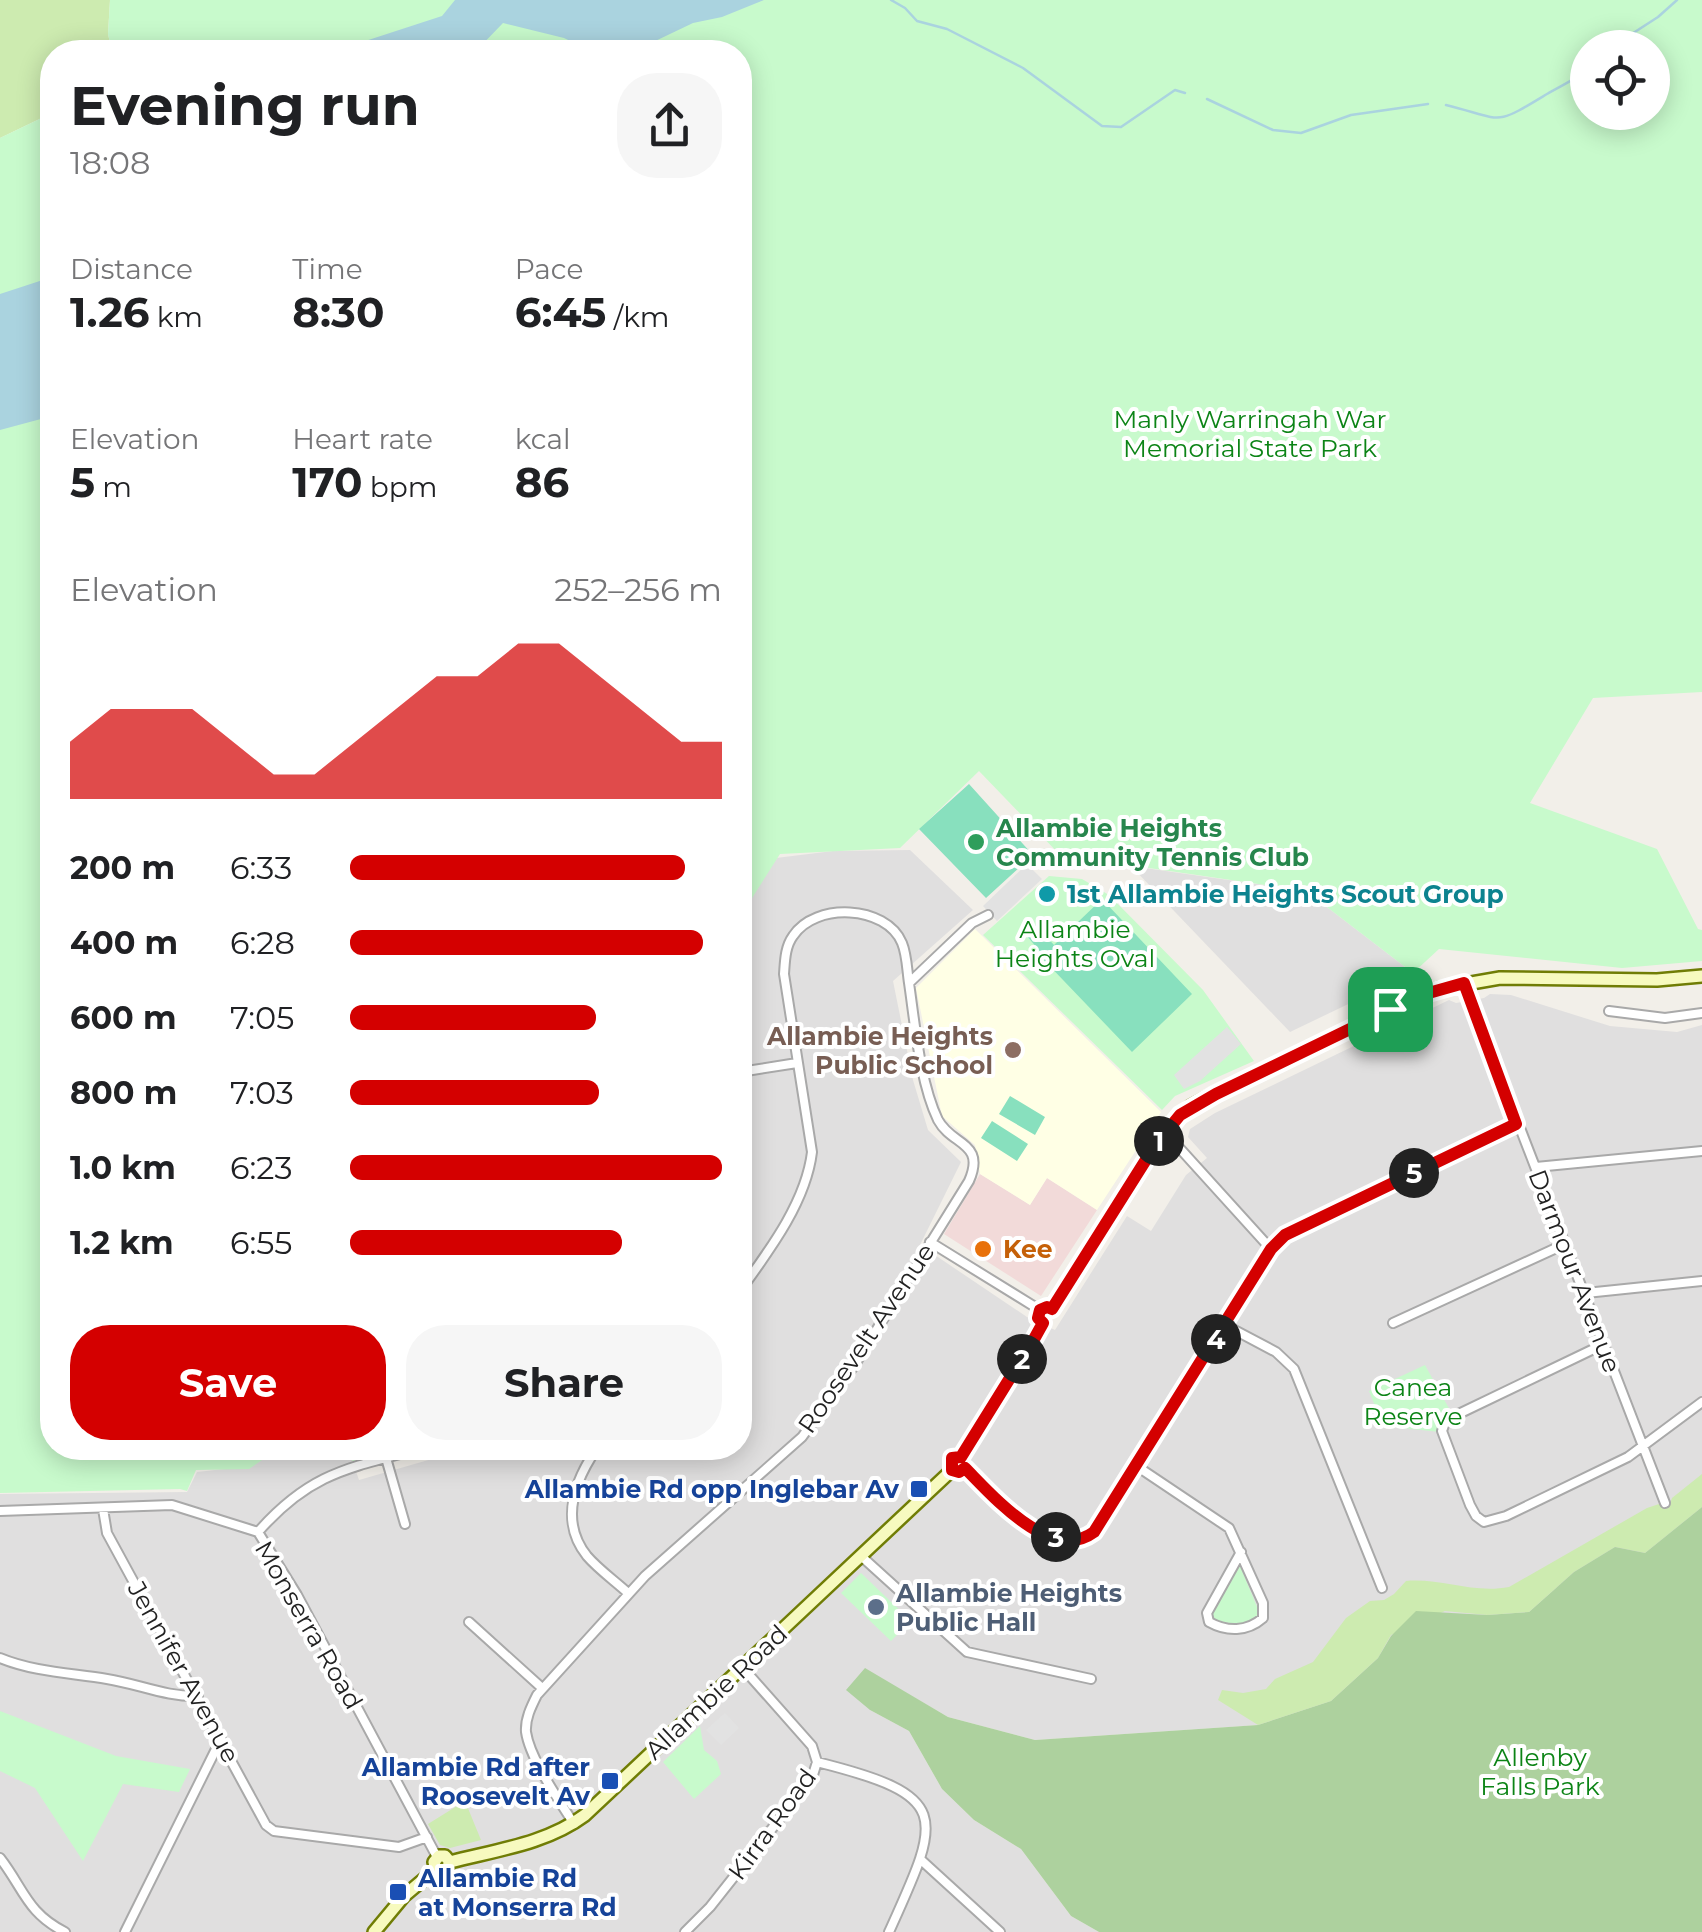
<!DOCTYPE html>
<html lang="en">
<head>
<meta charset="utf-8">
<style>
  :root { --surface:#fff; --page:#f6f6f6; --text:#202124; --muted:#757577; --accent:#d40000 }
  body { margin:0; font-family:Montserrat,sans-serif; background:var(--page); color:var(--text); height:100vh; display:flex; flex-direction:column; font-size:38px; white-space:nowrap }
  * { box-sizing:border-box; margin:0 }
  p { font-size:32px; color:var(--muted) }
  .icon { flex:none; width:55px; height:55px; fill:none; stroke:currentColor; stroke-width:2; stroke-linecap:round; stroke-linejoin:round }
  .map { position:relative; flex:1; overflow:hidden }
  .details { position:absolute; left:40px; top:40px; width:712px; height:1420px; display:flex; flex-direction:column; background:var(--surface); border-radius:40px; box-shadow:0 5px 25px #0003 }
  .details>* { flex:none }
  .fabs { position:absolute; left:1570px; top:30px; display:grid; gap:20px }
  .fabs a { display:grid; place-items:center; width:100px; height:100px; border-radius:50%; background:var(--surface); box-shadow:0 5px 25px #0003; font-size:50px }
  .pin { position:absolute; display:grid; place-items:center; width:85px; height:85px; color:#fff; margin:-42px; border-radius:20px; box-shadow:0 5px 15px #0006 }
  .km { position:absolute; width:50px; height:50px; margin:-25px; border-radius:50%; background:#222; color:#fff; font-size:28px; line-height:50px; text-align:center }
  .round { display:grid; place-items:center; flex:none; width:105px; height:105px; border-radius:40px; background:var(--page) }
  .summary { display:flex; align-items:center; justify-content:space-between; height:170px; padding:0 30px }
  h1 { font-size:55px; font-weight:700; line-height:75px }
  .figures { display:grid; grid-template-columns:repeat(3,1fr); gap:15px; height:170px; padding:10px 30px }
  .figures div { display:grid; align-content:center }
  .figures b { font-size:42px; font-weight:700 }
  .figures small { font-size:28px; font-weight:400 }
  .figures p { font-size:28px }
  .chart { height:280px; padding:20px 30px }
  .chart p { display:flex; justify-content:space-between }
  .chart svg { width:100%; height:180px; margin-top:10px; fill:var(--accent); opacity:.7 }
  .action { display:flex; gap:20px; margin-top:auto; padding:20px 30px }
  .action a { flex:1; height:115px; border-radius:40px; background:var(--accent); color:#fff; font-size:40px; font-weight:700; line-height:115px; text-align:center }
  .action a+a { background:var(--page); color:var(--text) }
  ul { padding:0 30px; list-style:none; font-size:32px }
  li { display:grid; grid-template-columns:160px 120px 1fr; align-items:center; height:75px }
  li i { height:25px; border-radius:12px; background:var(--accent) }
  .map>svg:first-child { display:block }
  .residential { fill:#e0dfdf }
  .commercial { fill:#f2dad9 }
  .education { fill:#ffffe5 }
  .grass { fill:#cdebb0 }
  .forest { fill:#add19e }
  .park { fill:#c8facc; fill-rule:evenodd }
  .pitch { fill:#88e0be }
  .parking { fill:#e2e2e2 }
  .water { fill:#aad3df }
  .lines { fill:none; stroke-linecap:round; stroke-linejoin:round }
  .stream { stroke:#aad3df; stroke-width:2.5 }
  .street-casing { stroke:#a9a9a9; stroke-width:12 }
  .secondary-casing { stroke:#707d05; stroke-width:16 }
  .street { stroke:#fff; stroke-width:8 }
  .secondary { stroke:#f7fabf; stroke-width:11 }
  .route-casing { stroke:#fff; stroke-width:20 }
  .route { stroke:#d40000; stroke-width:12 }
  .leisure-dot { fill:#2e9e5b; stroke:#fff; stroke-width:4 }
  .culture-dot { fill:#0f9aa8; stroke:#fff; stroke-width:4 }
  .education-dot { fill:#8d6e63; stroke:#fff; stroke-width:4 }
  .food-dot { fill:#e8710a; stroke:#fff; stroke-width:4 }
  .transit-dot { fill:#1a4fb4; stroke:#fff; stroke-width:4 }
  .service-dot { fill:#5c6f8a; stroke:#fff; stroke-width:4 }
  .labels { text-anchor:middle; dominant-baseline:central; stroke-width:8; stroke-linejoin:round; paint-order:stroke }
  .park-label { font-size:25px; fill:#0c8416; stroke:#fff }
  .leisure-label { font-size:25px; font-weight:bold; fill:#27864d; stroke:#fff; text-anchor:start }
  .culture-label { font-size:25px; font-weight:bold; fill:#0d838f; stroke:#fff; text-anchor:start }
  .education-label { font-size:25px; font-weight:bold; fill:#785e54; stroke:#fff; text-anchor:end }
  .food-label { font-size:25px; font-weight:bold; fill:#c56008; stroke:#fff; text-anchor:start }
  .street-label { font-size:25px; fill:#222; stroke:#fff }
  .transit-label { font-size:25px; font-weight:bold; fill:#164399; stroke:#fff; text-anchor:end }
  .service-label { font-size:25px; font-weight:bold; fill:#4e5e75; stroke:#fff; text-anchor:start }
</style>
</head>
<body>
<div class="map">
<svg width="1702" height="1932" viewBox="0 0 1702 1932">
  <rect width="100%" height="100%" fill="#f2efe9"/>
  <path class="residential" d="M910,850L973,910L893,981L913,1080L928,1130L961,1162L920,1245L1027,1317L1055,1330L1127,1216L1151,1231L1186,1175L1207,1158L1188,1137L1190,1129L1215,1113L1449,1000L1456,1003L1484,998L1490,994L1511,995L1610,1026L1677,1032L1702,1025V1507L1645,1553L1378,1658L1258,1725L1035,1740L948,1717L865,1669L870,1710L909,1731L942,1789L974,1820L1021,1849L1071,1916L1099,1932H0V1494L187,1492L197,1472L251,1466L279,1448H337L352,1460L359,1480L470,1448H598L607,1454L612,1448H740V914L776,858L833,851Z
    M1131,866L1306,891L1413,973L1290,1032Z"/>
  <path class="commercial" d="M980,1174L1030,1205L1047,1178L1097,1210L1041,1296L944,1234Z"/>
  <path class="education" d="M975,929L1161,1112L1097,1210L1047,1178L1030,1205L980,1174L975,1145L942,1116L916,988Z"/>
  <path class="grass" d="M0,0H110L108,34L112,52H52V113L0,138Z
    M1702,1474V1507L1645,1553L1615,1547L1574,1572L1529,1612L1487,1615L1445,1611L1391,1635L1378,1658L1331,1701L1258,1725L1218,1700L1222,1690L1243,1693L1266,1689L1275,1679L1313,1662L1346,1618L1370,1601L1384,1600L1394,1594L1406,1581C1441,1578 1473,1594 1509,1587L1647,1508L1659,1504L1669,1506L1672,1498Z
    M465,1801L481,1840L450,1848L440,1845L428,1824Z"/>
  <path class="forest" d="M1702,1507V1932H1099L1071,1916L1021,1849L974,1820L942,1789L909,1731L870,1710L846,1690L865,1668L948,1717L1035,1740L1258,1725L1331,1701L1378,1658L1391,1636L1416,1611L1487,1615L1529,1612L1574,1572L1615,1547L1645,1553Z"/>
  <path class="park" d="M110,0H1702V692L1593,698L1530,803L1657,849L1698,929L1702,930V961L1622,968L1439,949L1413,973L1306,891L1060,855L979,771L900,848L780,854L740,917V52H112L108,34ZM1588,48H1652V112H1588Z
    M52,113V1448H280L249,1469L196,1470L187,1491L180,1489L0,1493V138Z
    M1049,876L1082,879L1109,895L1203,990L1254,1061L1175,1096L1162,1110L983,935Z
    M1425,1365L1451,1412L1441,1420L1440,1432L1383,1426L1369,1391Z
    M335,1448H397L353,1461Z
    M1240,1566L1260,1614L1241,1625L1212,1620L1211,1612Z
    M861,1573L911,1621L891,1641L841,1593Z
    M0,1711L116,1756L190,1769L179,1792L123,1784L83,1861L35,1788L0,1771Z
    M700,1726L704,1750L717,1761L721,1774L694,1799L663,1762Z"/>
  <path class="pitch" d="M969,784L1033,855L986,898L919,829Z
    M1102,899L1192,994L1132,1052L1041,957L1043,955L1021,929L1031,920L1054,945Z
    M1010,1096L1045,1117L1035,1135L999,1114Z
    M992,1121L1028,1144L1017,1161L981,1138Z"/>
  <path class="parking" d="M1027,864L1042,879L997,921L983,906Z
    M1227,1027L1241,1044L1200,1081L1184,1089L1174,1075Z
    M725,1713L739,1728L721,1745L706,1730Z"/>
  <path class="water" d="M455,0H764L722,17L693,23L649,44L622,52H593L564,38L503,23L475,52H344L350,46L442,16Z
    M52,277V416L0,430V294Z"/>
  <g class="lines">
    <path class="stream" d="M891,0L905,8L917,21L947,29L1023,68L1102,126L1121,127L1175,90L1185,93
      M1610,48L1658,17L1677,0
      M1207,99L1273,130L1301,133L1351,115L1428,104
      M1446,105C1506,120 1492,127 1547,94C1562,85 1575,80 1588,69"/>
    <defs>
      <path id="street" d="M1464,983L1665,1503
        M1609,1011L1665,1018L1702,1013
        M740,1072L797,1063
        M1163,1134L1174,1142L1271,1249
        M1536,1167L1702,1151
        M930,1242L1040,1310
        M740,1291C769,1251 806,1202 812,1152L784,974C785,961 785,947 793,936C815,902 886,905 902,943C907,955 907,970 909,983
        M1586,1293L1702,1281
        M1393,1323L1565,1244
        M1225,1325L1276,1352L1294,1369L1382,1588
        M1602,1345L1446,1420L1442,1431L1470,1505L1476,1516L1484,1522L1506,1516L1628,1457L1702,1402
        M597,1448C575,1480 559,1521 587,1556C598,1569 615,1581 628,1593
        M386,1458L405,1524
        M1135,1465L1229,1528L1263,1603V1618C1247,1632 1227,1632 1209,1622L1207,1613L1241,1552
        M965,1468L1035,1531L1085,1539L1100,1523L1271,1249L1285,1235L1516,1124
        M103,1509L107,1533L266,1825L274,1831L399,1847L427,1837
        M0,1511L172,1505L258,1532L297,1595L437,1857
        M258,1532C311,1472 349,1468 423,1448
        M861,1556L967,1652L1091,1679
        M469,1622L542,1688
        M0,1658C34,1672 71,1673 107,1679C139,1684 166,1697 198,1696
        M817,1762C953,1796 942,1815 889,1932
        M574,1824C559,1800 530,1759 526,1732C525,1719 531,1707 537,1695L645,1576L802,1437L854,1366L969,1181C986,1142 952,1146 938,1120C920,1083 915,1024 909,983L972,923L988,915
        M0,1858C24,1889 27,1913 65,1932
        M920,1859L1000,1932
        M125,1932L221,1739
        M685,1932L710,1907L812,1778L817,1762L812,1746L742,1667"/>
      <path id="secondary" d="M1052,1309L1169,1126L1191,1106L1215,1093L1437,989L1500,978L1657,980L1702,976
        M961,1457L1043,1323
        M450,1862C496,1850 546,1844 585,1815L952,1470
        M436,1869L434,1862L439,1856H445L450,1862
        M374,1932L404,1896L436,1869L446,1871L450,1862"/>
    </defs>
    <use href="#street" class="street-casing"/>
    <use href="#secondary" class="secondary-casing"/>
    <use href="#street" class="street"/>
    <use href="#secondary" class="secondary"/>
  </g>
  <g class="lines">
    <defs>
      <path id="route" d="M1464,983L1516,1124L1285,1235L1271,1249L1094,1532C1051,1564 992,1495 965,1468L959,1472L952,1470V1458L961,1457L1033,1341L1043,1323L1038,1318L1040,1310L1047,1307L1052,1309L1154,1147L1180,1115L1216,1094L1418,996Z"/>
    </defs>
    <use href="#route" class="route-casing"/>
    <use href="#route" class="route"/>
  </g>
  <circle class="leisure-dot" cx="976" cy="842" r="10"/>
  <circle class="culture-dot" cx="1047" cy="894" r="10"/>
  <circle class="education-dot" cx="1013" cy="1050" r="10"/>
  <circle class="food-dot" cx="983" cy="1249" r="10"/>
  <g class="transit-dot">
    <rect x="909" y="1479" width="20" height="20" rx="5"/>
    <rect x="600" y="1771" width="20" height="20" rx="5"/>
    <rect x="388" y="1882" width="20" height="20" rx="5"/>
  </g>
  <circle class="service-dot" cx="876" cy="1607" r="10"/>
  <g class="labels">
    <g class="park-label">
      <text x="1250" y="419">Manly Warringah War<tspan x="1250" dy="29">Memorial State Park</tspan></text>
      <text x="1075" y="929">Allambie<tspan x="1075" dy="29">Heights Oval</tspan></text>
      <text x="1413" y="1387">Canea<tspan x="1413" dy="29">Reserve</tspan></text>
      <text x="1540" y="1757">Allenby<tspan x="1540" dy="29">Falls Park</tspan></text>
    </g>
    <g class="leisure-label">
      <text x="996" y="828">Allambie Heights<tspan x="996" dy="29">Community Tennis Club</tspan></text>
    </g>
    <g class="culture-label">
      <text x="1067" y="894">1st Allambie Heights Scout Group</text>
    </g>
    <g class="education-label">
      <text x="993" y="1036">Allambie Heights<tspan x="993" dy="29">Public School</tspan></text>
    </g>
    <g class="food-label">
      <text x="1003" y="1249">Kee</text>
    </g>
    <g class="street-label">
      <text transform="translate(1575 1271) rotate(69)">Darmour Avenue</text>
      <text transform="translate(866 1338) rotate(-56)">Roosevelt Avenue</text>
      <text transform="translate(309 1625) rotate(60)">Monserra Road</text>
      <text transform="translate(184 1672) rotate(61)">Jennifer Avenue</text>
      <text transform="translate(716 1692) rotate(-43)">Allambie Road</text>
      <text transform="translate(772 1824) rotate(-54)">Kirra Road</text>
    </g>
    <g class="transit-label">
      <text x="899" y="1489">Allambie Rd opp Inglebar Av</text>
      <text x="590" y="1767">Allambie Rd after<tspan x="590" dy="29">Roosevelt Av</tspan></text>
      <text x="418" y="1878" text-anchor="start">Allambie Rd<tspan x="418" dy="29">at Monserra Rd</tspan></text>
    </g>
    <g class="service-label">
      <text x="896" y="1593">Allambie Heights<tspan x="896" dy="29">Public Hall</tspan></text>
    </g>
  </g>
</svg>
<div class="fabs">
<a><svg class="icon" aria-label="locate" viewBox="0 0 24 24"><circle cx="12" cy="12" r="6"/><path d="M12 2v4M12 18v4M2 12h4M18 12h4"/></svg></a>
</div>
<div class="pin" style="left:1390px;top:1009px;background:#1e9e55"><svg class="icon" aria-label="arrive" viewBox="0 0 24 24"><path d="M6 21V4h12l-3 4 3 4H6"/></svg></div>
<b class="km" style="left:1159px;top:1141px">1</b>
<b class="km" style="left:1022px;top:1359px">2</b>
<b class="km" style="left:1056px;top:1537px">3</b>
<b class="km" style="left:1216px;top:1339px">4</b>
<b class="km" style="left:1414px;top:1173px">5</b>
<section class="details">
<div class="summary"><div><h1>Evening run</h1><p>18:08</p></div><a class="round"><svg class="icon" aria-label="share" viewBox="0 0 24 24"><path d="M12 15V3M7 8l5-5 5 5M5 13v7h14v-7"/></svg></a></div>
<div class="figures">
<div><p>Distance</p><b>1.26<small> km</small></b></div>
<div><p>Time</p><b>8:30</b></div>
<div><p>Pace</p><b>6:45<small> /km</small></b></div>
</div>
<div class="figures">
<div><p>Elevation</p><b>5<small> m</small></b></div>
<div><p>Heart rate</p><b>170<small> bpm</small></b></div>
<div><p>kcal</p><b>86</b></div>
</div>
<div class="chart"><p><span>Elevation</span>252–256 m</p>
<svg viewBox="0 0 160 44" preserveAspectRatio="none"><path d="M0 44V30L10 22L20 22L30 22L40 30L50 38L60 38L70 30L80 22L90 14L100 14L110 6L120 6L130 14L140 22L150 30L160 30V44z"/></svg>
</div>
<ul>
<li><b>200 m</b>6:33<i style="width:90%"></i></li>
<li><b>400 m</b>6:28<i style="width:95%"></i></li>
<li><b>600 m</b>7:05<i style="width:66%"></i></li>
<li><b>800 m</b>7:03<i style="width:67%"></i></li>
<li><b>1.0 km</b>6:23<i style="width:100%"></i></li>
<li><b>1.2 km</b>6:55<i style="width:73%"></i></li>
</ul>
<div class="action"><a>Save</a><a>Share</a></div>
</section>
</div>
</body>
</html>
